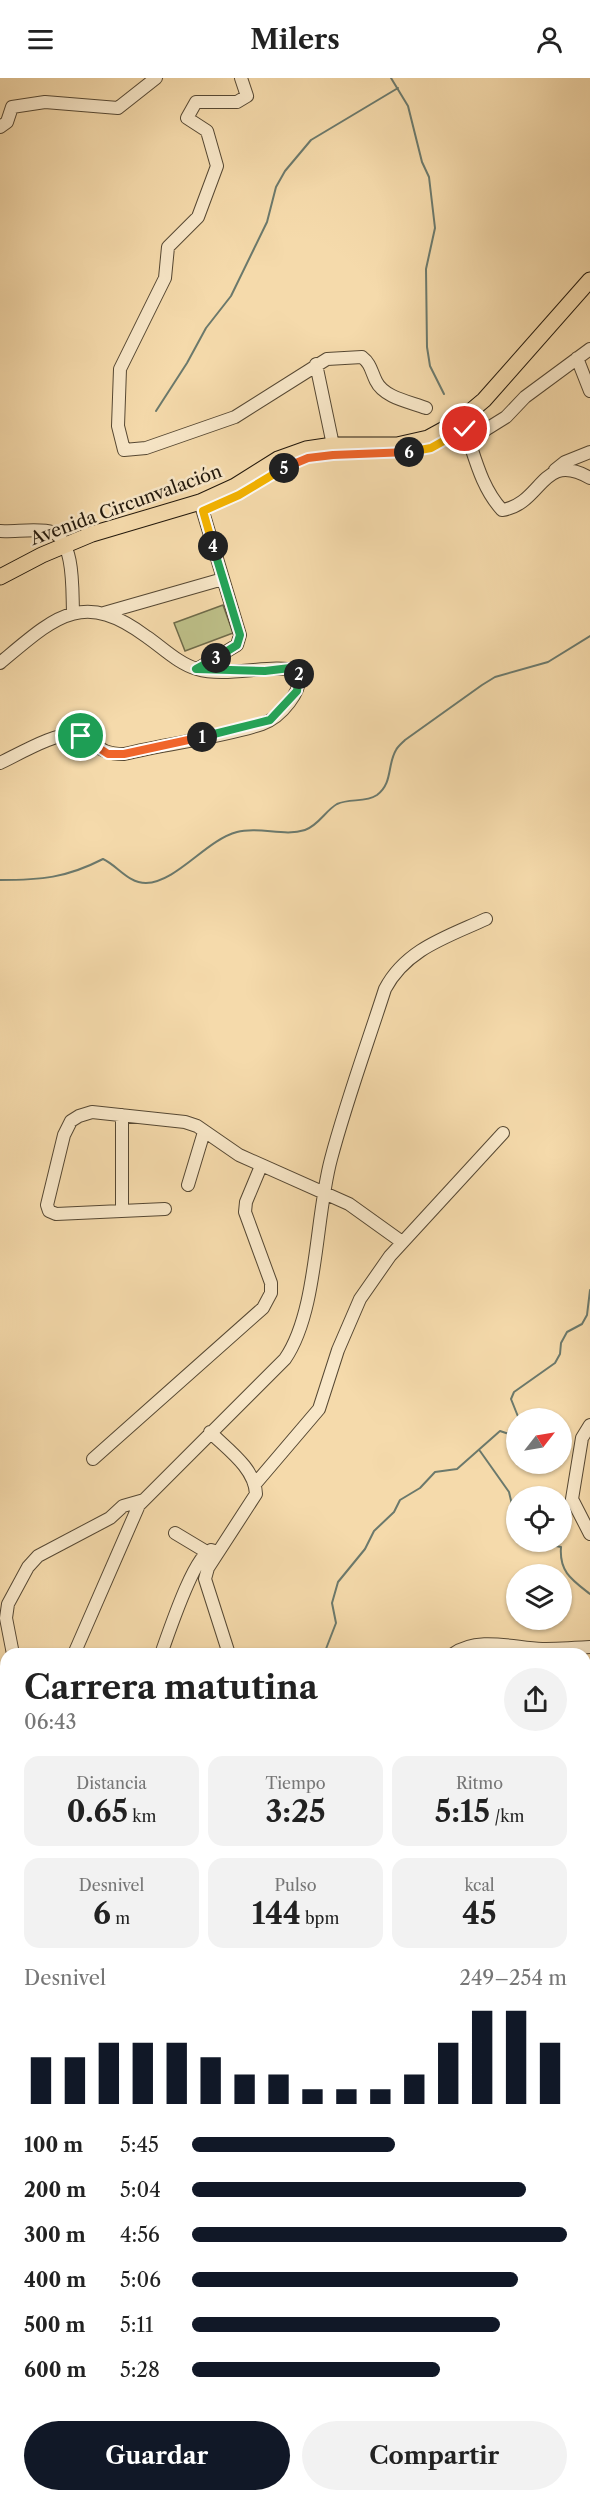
<!DOCTYPE html>
<html lang="es">
<head>
<meta charset="utf-8">
<style>
  :root { --surface:#fff; --page:#f2f2f2; --text:#222; --muted:#767676; --accent:#111827 }
  body { margin:0; font-family:"Libre Caslon Text",serif; background:var(--page); color:var(--text); height:100vh; display:flex; flex-direction:column; font-size:22px; white-space:nowrap }
  * { box-sizing:border-box; margin:0 }
  p { font-size:20px; color:var(--muted) }
  .icon { flex:none; width:33px; height:33px; fill:none; stroke:currentColor; stroke-width:2; stroke-linecap:round; stroke-linejoin:round }
  .map { position:relative; flex:1; overflow:hidden }
  .side { position:absolute; left:0px; top:1570px; width:591px; height:854px; display:flex; flex-direction:column; background:var(--surface); border-radius:18px 18px 0 0; box-shadow:0 2px 4px #0004 }
  .side>* { flex:none }
  .needle { width:39px; rotate:59deg }
  .controls { position:absolute; left:506px; top:1330px; display:grid; gap:12px }
  .controls a { display:grid; place-items:center; width:66px; height:66px; border-radius:50%; background:var(--surface); box-shadow:0 2px 4px #0004; font-size:30px }
  .pin { position:absolute; display:grid; place-items:center; width:51px; height:51px; color:#fff; margin:-26px; border:3px solid #fff; border-radius:50%; box-shadow:0 2px 6px #0007 }
  .km { position:absolute; width:30px; height:30px; margin:-15px; border-radius:50%; background:#222; color:#fff; font-size:16px; line-height:30px; text-align:center }
  .round { display:grid; place-items:center; flex:none; width:63px; height:63px; border-radius:32px; background:var(--page) }
  .overview { display:flex; align-items:center; justify-content:space-between; height:102px; padding:0 24px }
  h1 { font-size:33px; font-weight:800; line-height:45px }
  .metrics { display:grid; grid-template-columns:repeat(3,1fr); gap:9px; height:102px; padding:6px 24px }
  .metrics div { display:grid; align-content:center; border-radius:15px; background:var(--page); text-align:center }
  .metrics b { font-size:30px; font-weight:800 }
  .metrics small { font-size:16px; font-weight:400 }
  .metrics p { font-size:16px }
  .chart { height:168px; padding:12px 24px }
  .chart p { display:flex; justify-content:space-between }
  .chart svg { width:100%; height:108px; margin-top:6px; stroke:var(--accent); stroke-width:6 }
  .cta { display:flex; gap:12px; margin-top:auto; padding:12px 24px }
  .cta a { flex:1; height:69px; border-radius:36px; background:var(--accent); color:#fff; font-size:24px; font-weight:800; line-height:69px; text-align:center }
  .cta a+a { background:var(--page); color:var(--text) }
  ul { padding:0 24px; list-style:none; font-size:20px }
  li { display:grid; grid-template-columns:96px 72px 1fr; align-items:center; height:45px }
  li i { height:15px; border-radius:8px; background:var(--accent) }
  header { display:flex; justify-content:space-between; align-items:center; height:78px; padding:0 24px; background:var(--surface); font-size:27px; font-weight:800 }
  .map>svg:first-child { display:block }
  .green { fill:#bdbf88; stroke:#6f6b4a; stroke-width:1.5 }
  .lines { fill:none; stroke-linecap:round; stroke-linejoin:round }
  .stream { stroke:#6b796c; stroke-width:2 }
  .minor-casing { stroke:#564833; stroke-width:14 }
  .major-casing { stroke:#21170b; stroke-width:17 }
  .minor { stroke:#f8e7c8; stroke-width:12 }
  .major { stroke:#f5daab; stroke-width:15 }
  .split-1-casing { stroke:#fff; stroke-width:12 }
  .split-2-casing { stroke:#fff; stroke-width:12 }
  .split-3-casing { stroke:#fff; stroke-width:12 }
  .split-4-casing { stroke:#fff; stroke-width:12 }
  .split-5-casing { stroke:#fff; stroke-width:12 }
  .split-6-casing { stroke:#fff; stroke-width:12 }
  .split-7-casing { stroke:#fff; stroke-width:12 }
  .split-1 { stroke:#f0652b; stroke-width:8 }
  .split-2 { stroke:#22a559; stroke-width:8 }
  .split-3 { stroke:#22a559; stroke-width:8 }
  .split-4 { stroke:#22a559; stroke-width:8 }
  .split-5 { stroke:#f5b400; stroke-width:8 }
  .split-6 { stroke:#f0652b; stroke-width:8 }
  .split-7 { stroke:#f5b400; stroke-width:8 }
  .labels { text-anchor:middle; dominant-baseline:central; stroke-width:5; stroke-linejoin:round; paint-order:stroke }
  .street-label { font-size:18px; fill:#21170b; stroke:#f8e7c8 }
</style>
</head>
<body>
<header><svg class="icon" aria-label="menu" viewBox="0 0 24 24"><path d="M4 6h16M4 12h16M4 18h16"/></svg>Milers<svg class="icon" aria-label="person" viewBox="0 0 24 24"><circle cx="12" cy="8" r="4"/><path d="M4 21q1-7 8-7t8 7"/></svg></header>
<div class="map">
<svg width="590" height="2423" viewBox="0 0 590 2423">
  <rect width="100%" height="100%" fill="#f5daab"/>
  <filter id="stains"><feTurbulence type="fractalNoise" baseFrequency=".00333" numOctaves="4"/><feColorMatrix values="0 0 0 0 .2 0 0 0 0 .09 0 0 0 0 .02 0 0 0 .5 -.17"/></filter>
  <radialGradient id="worn" r=".72"><stop offset=".6" stop-color="#630" stop-opacity="0"/><stop offset="1" stop-color="#630" stop-opacity=".3"/></radialGradient>
  <path class="green" d="M223,527L233,555L185,573L174,545Z
    M590,2134V2357L585,2356V2141Z"/>
  <g class="lines">
    <path class="stream" d="M391,0L408,28L422,84L429,99L435,150L426,191L427,269L430,288L444,316
      M156,333L187,285L206,250L231,218L267,144L276,109L285,93L311,62L398,10
      M0,802C41,802 66,800 103,781C118,788 128,805 146,805C177,804 206,762 237,754C259,748 284,759 305,752C319,747 325,733 337,726C350,720 365,725 377,717C393,705 387,687 396,672C398,668 402,665 405,662L482,607L495,599L548,584L590,558
      M519,1341L511,1321L514,1314L555,1285L560,1276L561,1265L567,1254L582,1246L587,1237L590,1212
      M480,1373L509,1414L513,1431L516,1434
      M550,1464L551,1467L561,1469C559,1494 572,1502 590,1516
      M324,1576L336,1545L332,1525L338,1504L365,1471L374,1453L394,1434L400,1422L420,1410L435,1394L457,1391L500,1353L509,1356L516,1352
      M0,2011L6,2015
      M585,2404L590,2400
      M563,2423L567,2418"/>
    <defs>
      <path id="minor" d="M241,0L247,18L237,24H196L187,40L207,53L217,88L198,139L168,169L165,200L120,291L118,348L124,372L146,370L235,339L327,281L362,279C371,286 371,293 376,303C384,320 411,324 426,330
        M0,49L7,44L12,29L45,24L118,30L156,0
        M577,280L590,313
        M316,286L333,367
        M465,351C475,379 481,409 502,432C543,426 541,372 590,400
        M469,362L506,339L525,319L590,271
        M555,392L565,384L590,374
        M0,453C13,454 41,450 52,454C75,463 72,513 73,533
        M104,535L223,501
        M0,585C54,540 82,510 147,559C163,570 179,586 197,591C227,600 272,585 298,593C305,612 280,640 262,646C220,660 168,665 124,676C96,676 99,664 78,657C61,651 17,677 0,685
        M197,591L237,567L240,557L200,424
        M188,1107L204,1054
        M165,1131L56,1136L49,1133L47,1127L64,1057L71,1043L79,1038L92,1034L185,1044L197,1048L239,1077L349,1126L402,1164
        M122,1133V1037
        M590,1347L582,1360L572,1421L590,1456
        M210,1354C227,1371 255,1390 256,1416L208,1490L205,1501L229,1576
        M93,1381L263,1230L271,1215V1205L245,1134L246,1124L261,1088
        M256,1405L319,1331L338,1272L360,1221L390,1178L503,1055
        M175,1455L205,1473
        M13,1576L6,1540L8,1526L28,1489L38,1478L110,1440L123,1428L144,1422
        M74,1576L139,1427L285,1281C318,1233 315,1140 331,1081C346,1024 367,967 385,911C406,871 447,859 486,841
        M161,1576C168,1557 194,1477 211,1472L218,1474
        M453,1576C478,1558 514,1570 542,1571C558,1571 574,1570 590,1569
        M0,1632L6,1620
        M0,1745L6,1730
        M585,2390L590,2391
        M285,2418L286,2423
        M427,2418L430,2423
        M486,2418L492,2423
        M537,2423L538,2418"/>
      <path id="major" d="M0,499L42,477L92,456L200,424L235,408L278,381L306,371L333,367H397L428,360L459,343L484,322L590,202
        M0,2320L6,2323
        M143,2418L152,2423
        M164,2418L176,2423"/>
    </defs>
    <use href="#minor" class="minor-casing"/>
    <use href="#major" class="major-casing"/>
    <use href="#minor" class="minor"/>
    <use href="#major" class="major"/>
  </g>
  <g class="lines">
    <defs>
      <path id="split-1" d="M81,658L108,676H124L202,659"/>
      <path id="split-2" d="M202,659L270,642L297,613L299,596"/>
      <path id="split-3" d="M216,580L196,591L265,593L290,590L299,596"/>
      <path id="split-4" d="M213,468L240,557L237,567L216,580"/>
      <path id="split-5" d="M213,468L203,433L239,417L284,390"/>
      <path id="split-6" d="M284,390L308,380L333,377L409,374"/>
      <path id="split-7" d="M409,374L431,370L465,351"/>
    </defs>
    <use href="#split-1" class="split-1-casing"/>
    <use href="#split-2" class="split-2-casing"/>
    <use href="#split-3" class="split-3-casing"/>
    <use href="#split-4" class="split-4-casing"/>
    <use href="#split-5" class="split-5-casing"/>
    <use href="#split-6" class="split-6-casing"/>
    <use href="#split-7" class="split-7-casing"/>
    <use href="#split-1" class="split-1"/>
    <use href="#split-2" class="split-2"/>
    <use href="#split-3" class="split-3"/>
    <use href="#split-4" class="split-4"/>
    <use href="#split-5" class="split-5"/>
    <use href="#split-6" class="split-6"/>
    <use href="#split-7" class="split-7"/>
  </g>
  <g class="labels">
    <g class="street-label">
      <text transform="translate(126 427) rotate(-20)">Avenida Circunvalación</text>
    </g>
  </g>
  <rect width="100%" height="100%" filter="url(#stains)"/>
  <rect width="100%" height="100%" fill="url(#worn)"/>
</svg>
<div class="controls">
<a><svg class="needle" viewBox="-14 -14 28 28"><path d="M0-13l5 13h-10z" fill="#e53935"/><path d="M0 13l5-13h-10z" fill="#767676"/></svg></a>
<a><svg class="icon" aria-label="locate" viewBox="0 0 24 24"><circle cx="12" cy="12" r="6"/><path d="M12 2v4M12 18v4M2 12h4M18 12h4"/></svg></a>
<a><svg class="icon" aria-label="layers" viewBox="0 0 24 24"><path d="M12 4l9 5-9 5-9-5zM3 14l9 5 9-5"/></svg></a>
</div>
<div class="pin" style="left:81px;top:658px;background:#1e9e55"><svg class="icon" aria-label="arrive" viewBox="0 0 24 24"><path d="M6 21V4h12l-3 4 3 4H6"/></svg></div>
<div class="pin" style="left:465px;top:351px;background:#d93025"><svg class="icon" aria-label="check" viewBox="0 0 24 24"><path d="M5 12l5 5 9-10"/></svg></div>
<b class="km" style="left:202px;top:659px">1</b>
<b class="km" style="left:299px;top:596px">2</b>
<b class="km" style="left:216px;top:580px">3</b>
<b class="km" style="left:213px;top:468px">4</b>
<b class="km" style="left:284px;top:390px">5</b>
<b class="km" style="left:409px;top:374px">6</b>
<section class="side">
<div class="overview"><div><h1>Carrera matutina</h1><p>06:43</p></div><a class="round"><svg class="icon" aria-label="share" viewBox="0 0 24 24"><path d="M12 15V3M7 8l5-5 5 5M5 13v7h14v-7"/></svg></a></div>
<div class="metrics">
<div><p>Distancia</p><b>0.65<small> km</small></b></div>
<div><p>Tiempo</p><b>3:25</b></div>
<div><p>Ritmo</p><b>5:15<small> /km</small></b></div>
</div>
<div class="metrics">
<div><p>Desnivel</p><b>6<small> m</small></b></div>
<div><p>Pulso</p><b>144<small> bpm</small></b></div>
<div><p>kcal</p><b>45</b></div>
</div>
<div class="chart"><p><span>Desnivel</span>249–254 m</p>
<svg viewBox="0 0 160 44" preserveAspectRatio="none"><path d="M5 44V25M15 44V25M25 44V19M35 44V19M45 44V19M55 44V25M65 44V32M75 44V32M85 44V38M95 44V38M105 44V38M115 44V32M125 44V19M135 44V6M145 44V6M155 44V19"/></svg>
</div>
<ul>
<li><b>100 m</b>5:45<i style="width:54%"></i></li>
<li><b>200 m</b>5:04<i style="width:89%"></i></li>
<li><b>300 m</b>4:56<i style="width:100%"></i></li>
<li><b>400 m</b>5:06<i style="width:87%"></i></li>
<li><b>500 m</b>5:11<i style="width:82%"></i></li>
<li><b>600 m</b>5:28<i style="width:66%"></i></li>
</ul>
<div class="cta"><a>Guardar</a><a>Compartir</a></div>
</section>
</div>
</body>
</html>
